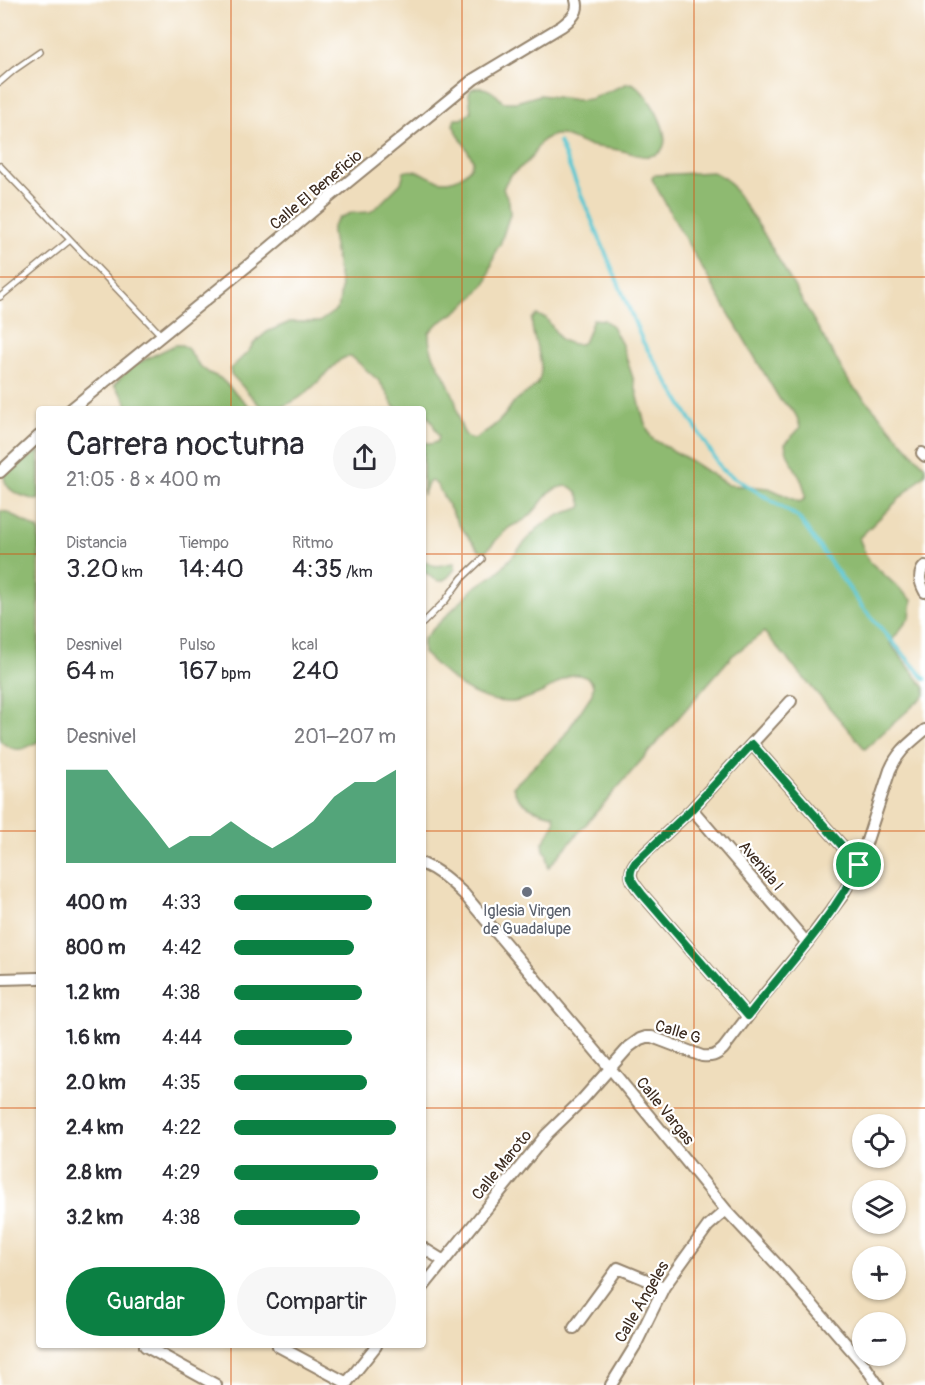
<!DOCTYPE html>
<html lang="es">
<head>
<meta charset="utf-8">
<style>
  :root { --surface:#fff; --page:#f7f7f7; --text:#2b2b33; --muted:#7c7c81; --accent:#0b8043 }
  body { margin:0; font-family:Pangolin,sans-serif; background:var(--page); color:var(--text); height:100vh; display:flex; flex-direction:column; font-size:22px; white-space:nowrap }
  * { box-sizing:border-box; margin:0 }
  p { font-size:20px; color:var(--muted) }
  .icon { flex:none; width:33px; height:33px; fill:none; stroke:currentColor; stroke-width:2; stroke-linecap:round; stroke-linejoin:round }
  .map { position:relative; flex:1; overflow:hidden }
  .details { position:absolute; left:36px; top:406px; width:390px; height:942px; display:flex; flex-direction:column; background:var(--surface); border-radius:6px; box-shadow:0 2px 4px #0004 }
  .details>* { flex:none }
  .controls { position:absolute; left:852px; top:1114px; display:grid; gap:12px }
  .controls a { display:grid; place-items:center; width:54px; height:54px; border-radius:50%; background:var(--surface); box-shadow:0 2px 4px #0004; font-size:30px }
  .pin { position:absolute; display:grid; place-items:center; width:51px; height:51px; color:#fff; margin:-26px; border:3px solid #fff; border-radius:50%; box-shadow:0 2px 6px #0007 }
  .round { display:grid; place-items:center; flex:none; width:63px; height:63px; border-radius:32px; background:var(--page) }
  .headline { display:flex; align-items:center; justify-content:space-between; height:102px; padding:0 30px }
  h1 { font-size:33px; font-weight:600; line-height:45px }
  .stats { display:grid; grid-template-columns:repeat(3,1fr); gap:9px; height:102px; padding:6px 30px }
  .stats div { display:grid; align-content:center }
  .stats b { font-size:26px; font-weight:600 }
  .stats small { font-size:16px; font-weight:400 }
  .stats p { font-size:16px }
  .chart { height:168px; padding:12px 30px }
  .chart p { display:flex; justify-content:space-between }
  .chart svg { width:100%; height:108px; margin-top:6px; fill:var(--accent); opacity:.7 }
  .primary-button { display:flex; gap:12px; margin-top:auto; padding:12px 30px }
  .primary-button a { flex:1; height:69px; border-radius:36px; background:var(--accent); color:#fff; font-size:24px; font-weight:600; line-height:69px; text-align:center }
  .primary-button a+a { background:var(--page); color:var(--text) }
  ul { padding:0 30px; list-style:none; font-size:20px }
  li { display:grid; grid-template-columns:96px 72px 1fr; align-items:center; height:45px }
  li i { height:15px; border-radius:8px; background:var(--accent) }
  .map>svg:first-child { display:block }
  .forest { fill:#8eba71; stroke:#647248; stroke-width:1.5 }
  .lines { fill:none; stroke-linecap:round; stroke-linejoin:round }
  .stream { stroke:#5bc7d2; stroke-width:4 }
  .service-casing { stroke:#95846d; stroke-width:8 }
  .minor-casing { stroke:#95846d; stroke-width:14 }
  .service { stroke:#fff; stroke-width:5 }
  .minor { stroke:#fff; stroke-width:10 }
  .route-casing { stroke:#fff; stroke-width:12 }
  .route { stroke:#0b8043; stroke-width:8 }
  .grid { fill:none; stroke:#d7540e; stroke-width:1.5; stroke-opacity:0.55 }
  .worship-dot { fill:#6b7280; stroke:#fff; stroke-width:2 }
  .labels { text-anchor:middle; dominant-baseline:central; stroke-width:4.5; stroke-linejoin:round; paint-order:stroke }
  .street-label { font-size:16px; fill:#3b2a1e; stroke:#fff }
  .worship-label { font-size:16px; fill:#5b616d; stroke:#fff }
</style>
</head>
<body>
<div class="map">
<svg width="925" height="1385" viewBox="0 0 925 1385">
  <rect width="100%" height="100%" fill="#fff"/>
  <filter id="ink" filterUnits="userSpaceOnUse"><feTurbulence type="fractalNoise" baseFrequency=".0167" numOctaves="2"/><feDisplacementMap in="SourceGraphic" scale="12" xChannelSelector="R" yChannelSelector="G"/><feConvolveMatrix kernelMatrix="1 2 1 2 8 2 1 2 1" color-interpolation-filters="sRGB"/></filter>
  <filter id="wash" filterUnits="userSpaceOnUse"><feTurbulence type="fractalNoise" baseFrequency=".008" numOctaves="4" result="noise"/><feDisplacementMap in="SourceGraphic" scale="24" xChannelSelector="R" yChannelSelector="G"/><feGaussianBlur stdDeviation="1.35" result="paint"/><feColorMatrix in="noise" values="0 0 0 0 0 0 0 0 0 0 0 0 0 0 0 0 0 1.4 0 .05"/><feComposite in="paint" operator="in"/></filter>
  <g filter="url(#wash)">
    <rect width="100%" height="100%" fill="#efddbc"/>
    <path class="forest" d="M632,83C649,92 685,152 650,156C641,158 633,153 623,151C611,148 599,148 587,145C578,142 570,137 561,135C556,134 548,137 543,140C538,144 535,153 530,159C519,171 509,172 503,189L509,201L510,214L500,245L496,250L487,281L475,296L456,312L437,324L429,333C428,357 442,367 450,388C452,392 454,396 455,400C458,409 460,441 474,439C477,438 479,436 482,434C494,427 504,418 511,406C518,395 537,391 540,377C545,357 530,338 532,319L537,315L546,318L561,340C589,352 585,337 593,319L604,320L612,326L622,345L634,381L644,421L651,437L654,440L688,459L728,485L769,488L799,502L805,499C807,479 787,463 785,444L800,428C798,414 791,407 780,400L681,232L652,179L653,176L656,175L713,172L724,178L729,182L761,229L851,385C877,410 899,440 925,466V474L859,538L868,560L912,600L910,617L890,643L925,688V695L865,749L764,632L732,656L548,868L547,854L544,850L543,843L555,823L554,815C538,812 516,804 513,787L562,739L592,694C592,694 593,686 593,685C590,676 576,673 569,676C561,680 553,687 545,691C536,695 521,702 510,702C474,703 447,676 423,653V639L474,588L498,572L537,529L548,521L559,515L580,508L582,506C580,494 574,483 561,487C557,488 552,490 549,493C541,501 536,511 527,518C522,522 515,524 510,527C501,534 494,543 486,551H480L459,525L437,485L432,481L429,482L423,495V442L431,444L437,442L439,437L431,420L423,411V410L405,409L394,407L386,391L379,381L352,357H346L340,360C317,382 297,410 263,409L231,374L230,369L248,352L254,343L267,332L290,322H319L336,310L339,305L341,287L332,234V227L339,218L351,213L370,212L379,205L401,183L404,172C416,167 426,176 437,180C452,184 470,175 473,160L453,125L455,119H462L471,112L469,94L471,89C484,84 495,92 503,102H516L540,95L578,100L590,99L626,84Z
      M175,345H182L187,348L199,365L209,373L220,378L252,409H130L122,395L114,385L126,372L136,364Z
      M39,451V499L36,500C22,496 3,492 4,473L10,469Z
      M0,511L7,512L39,530V741C23,750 16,754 0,741Z
      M423,560C437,570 440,564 455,563V569C443,585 439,584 423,571Z"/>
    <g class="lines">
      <path class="stream" d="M559,142L643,342L722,470L798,517L863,608L925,679"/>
    </g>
  </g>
  <g filter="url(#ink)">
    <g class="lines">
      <defs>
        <path id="service" d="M0,82L14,70L40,52
          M0,166L161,335
          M0,297L70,240
          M423,623L445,601L462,578L482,559"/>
        <path id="minor" d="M70,410L262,254L326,200L474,79L562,26C571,19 580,12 576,0
          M922,453L925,456
          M0,472L39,436
          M925,566C917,574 920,583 925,592
          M752,744L859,865
          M692,809L807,943
          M423,864C440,871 451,882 464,894L610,1068L726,1210L785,1273L865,1366L878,1385
          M0,979L39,978
          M748,1016L642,894C634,884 626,876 635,863L692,809L791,701
          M423,1248L444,1261
          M423,1287L547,1134L582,1100L629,1047L640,1039L646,1037H652L702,1056C711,1057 716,1056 723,1049L765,994L807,943L842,896L859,865L890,770C898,751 910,743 925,730
          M574,1328L618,1268L664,1287
          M145,1346L216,1385
          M278,1346L347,1383
          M345,1385L376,1346
          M611,1385L635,1346L664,1287L708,1226L726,1210"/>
      </defs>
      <use href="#service" class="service-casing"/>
      <use href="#minor" class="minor-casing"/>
      <use href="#service" class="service"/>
      <use href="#minor" class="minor"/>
    </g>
  </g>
  <g class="lines" filter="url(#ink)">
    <defs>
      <path id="route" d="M752,744L859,865C831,921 786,967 748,1016L642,894C634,883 625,877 635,863L692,809Z"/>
    </defs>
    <use href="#route" class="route-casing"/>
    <use href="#route" class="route"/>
  </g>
  <path class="grid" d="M231,0V410M462,0V1385M694,0V1385M0,277H925M0,554H39M423,554H925M0,831H39M423,831H925M0,1108H39M423,1108H925M231,1346V1385"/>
  <circle class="worship-dot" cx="527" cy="892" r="6"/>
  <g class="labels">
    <g class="street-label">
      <text transform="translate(316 190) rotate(-40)">Calle El Beneficio</text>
      <text transform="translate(761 866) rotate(50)">Avenida I</text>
      <text transform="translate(678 1032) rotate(17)">Calle G</text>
      <text transform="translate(665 1111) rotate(51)">Calle Vargas</text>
      <text transform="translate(502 1165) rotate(-51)">Calle Maroto</text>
      <text transform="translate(642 1302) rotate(-60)">Calle Ángeles</text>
    </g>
    <g class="worship-label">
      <text x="527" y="911">Iglesia Virgen<tspan x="527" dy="18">de Guadalupe</tspan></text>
    </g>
  </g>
</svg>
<div class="controls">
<a><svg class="icon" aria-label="locate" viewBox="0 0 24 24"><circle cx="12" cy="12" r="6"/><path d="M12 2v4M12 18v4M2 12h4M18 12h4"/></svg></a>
<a><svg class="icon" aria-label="layers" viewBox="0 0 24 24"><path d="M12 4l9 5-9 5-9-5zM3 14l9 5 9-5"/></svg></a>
<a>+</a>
<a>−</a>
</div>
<div class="pin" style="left:859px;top:865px;background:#1e9e55"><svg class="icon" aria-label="arrive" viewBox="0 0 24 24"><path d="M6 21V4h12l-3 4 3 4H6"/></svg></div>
<section class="details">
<div class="headline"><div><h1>Carrera nocturna</h1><p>21:05 · 8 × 400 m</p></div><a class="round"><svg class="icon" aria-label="share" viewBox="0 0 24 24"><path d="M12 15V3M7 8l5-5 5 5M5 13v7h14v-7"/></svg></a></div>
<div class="stats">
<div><p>Distancia</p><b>3.20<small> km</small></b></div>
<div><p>Tiempo</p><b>14:40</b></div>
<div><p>Ritmo</p><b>4:35<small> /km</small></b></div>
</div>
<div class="stats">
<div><p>Desnivel</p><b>64<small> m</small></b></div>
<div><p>Pulso</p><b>167<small> bpm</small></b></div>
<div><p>kcal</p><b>240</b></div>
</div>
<div class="chart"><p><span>Desnivel</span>201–207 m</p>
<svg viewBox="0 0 160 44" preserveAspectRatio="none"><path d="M0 44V6L10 6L20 6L30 17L40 27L50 38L60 33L70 33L80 27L90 33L100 38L110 33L120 27L130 17L140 11L150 11L160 6V44z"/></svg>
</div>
<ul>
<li><b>400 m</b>4:33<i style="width:85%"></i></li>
<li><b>800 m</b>4:42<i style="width:74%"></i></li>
<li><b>1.2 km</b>4:38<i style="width:79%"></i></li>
<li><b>1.6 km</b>4:44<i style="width:73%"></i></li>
<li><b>2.0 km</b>4:35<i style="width:82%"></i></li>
<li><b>2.4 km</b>4:22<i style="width:100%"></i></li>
<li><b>2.8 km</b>4:29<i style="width:89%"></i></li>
<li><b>3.2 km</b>4:38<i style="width:78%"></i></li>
</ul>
<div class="primary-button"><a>Guardar</a><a>Compartir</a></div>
</section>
</div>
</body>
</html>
